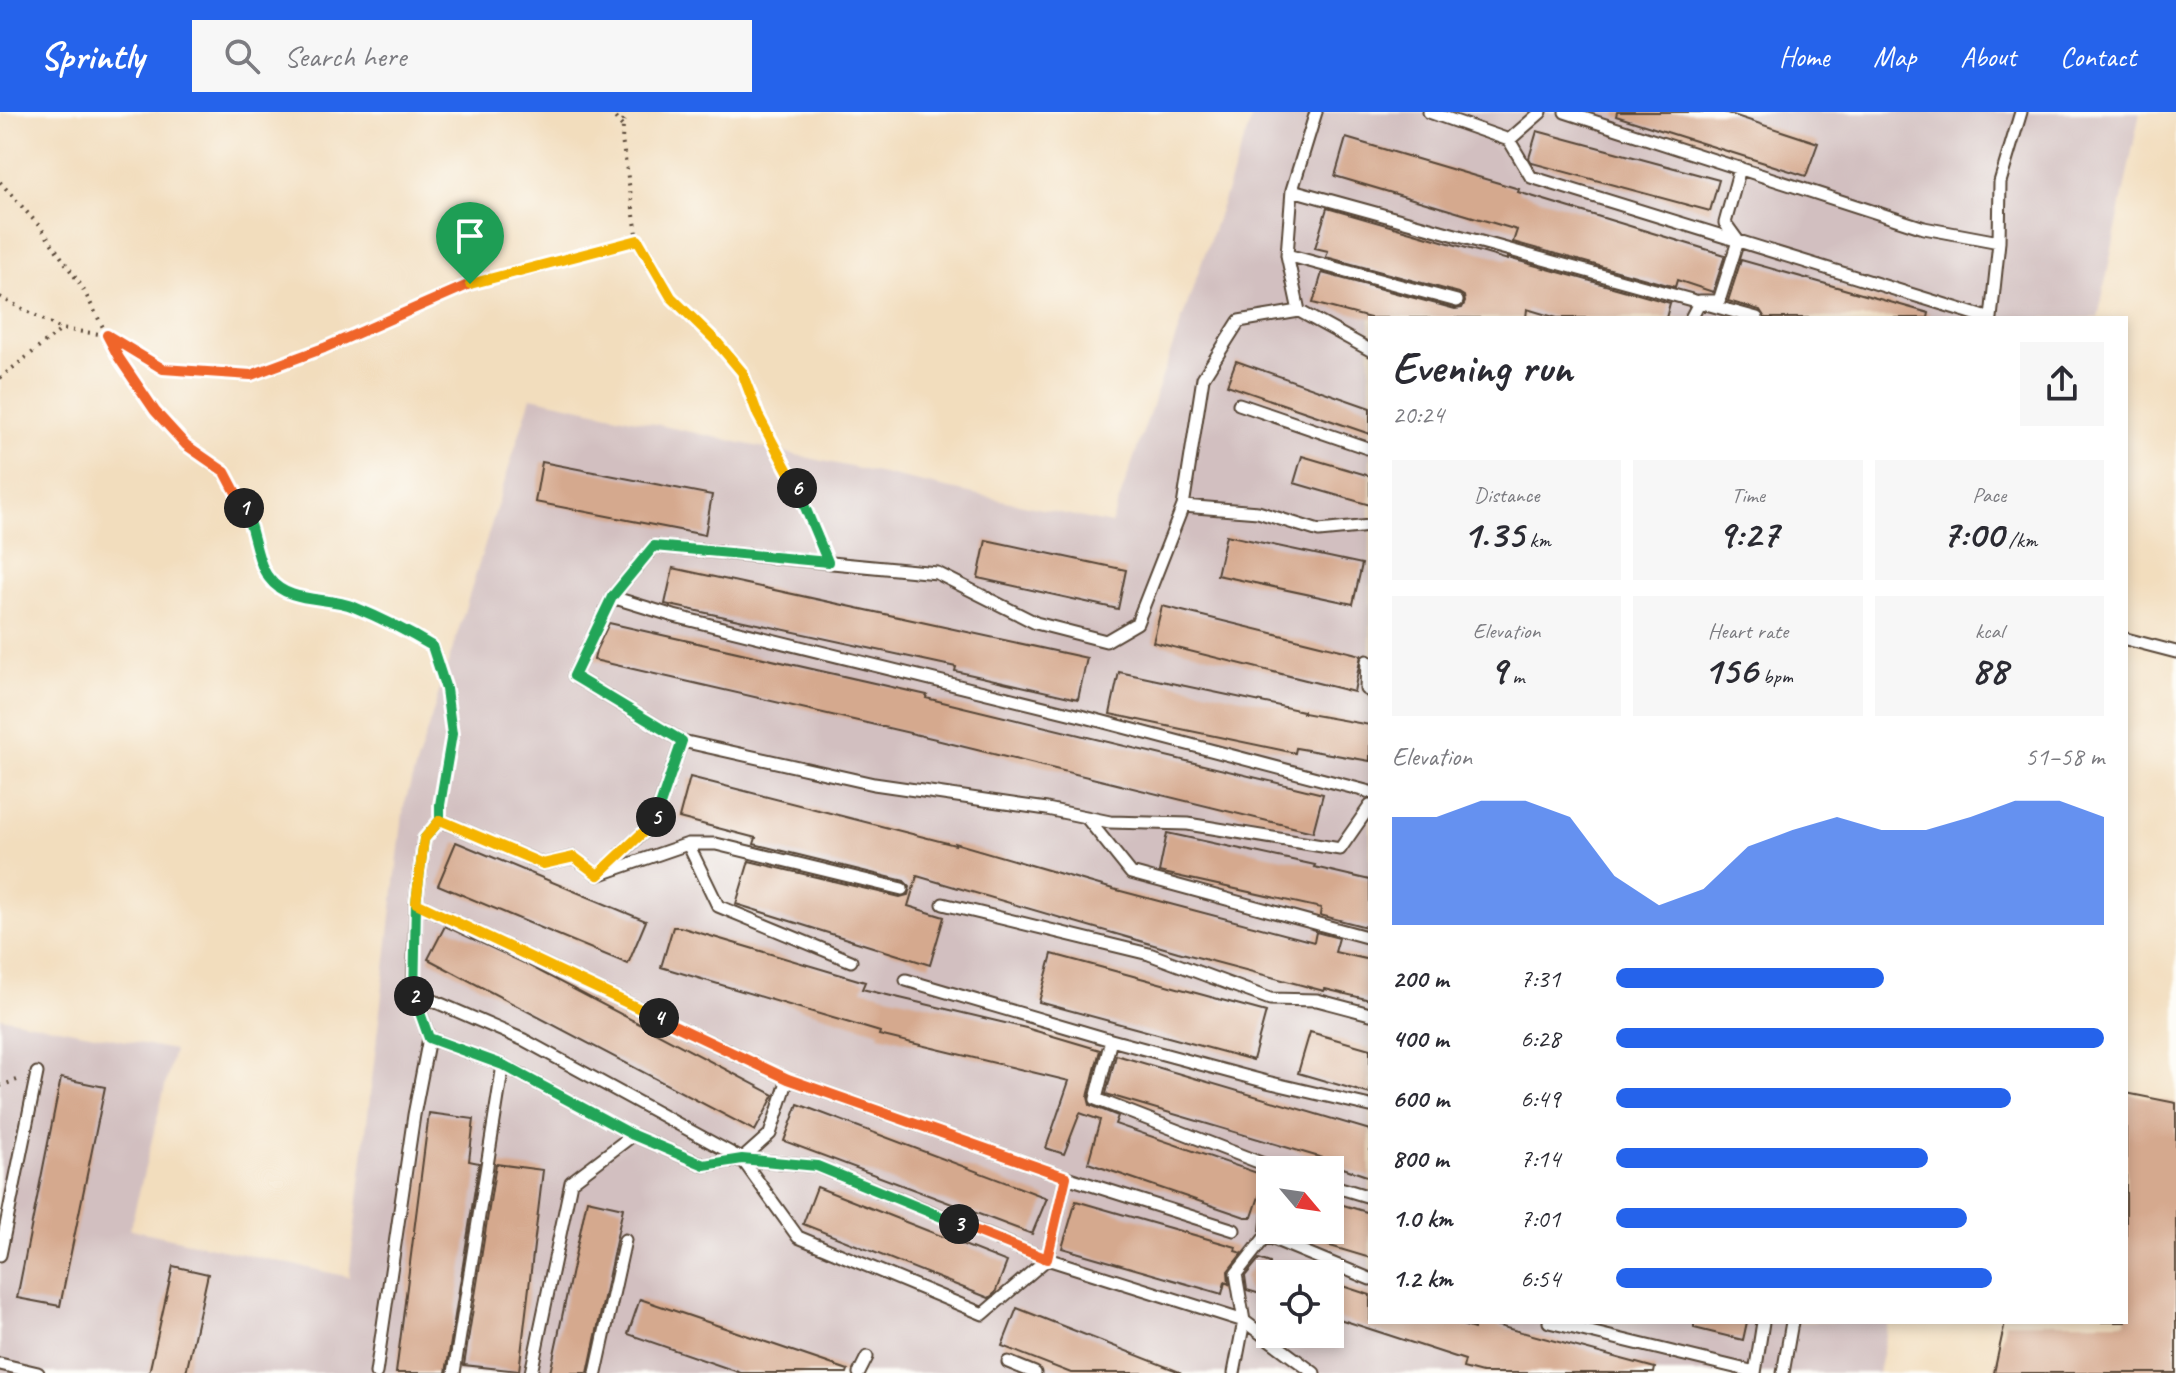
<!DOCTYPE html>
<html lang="en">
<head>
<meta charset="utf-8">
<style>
  :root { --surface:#fff; --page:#f7f7f7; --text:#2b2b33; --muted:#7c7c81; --accent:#2563eb }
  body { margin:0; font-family:Caveat,sans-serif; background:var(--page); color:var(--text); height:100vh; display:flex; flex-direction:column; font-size:30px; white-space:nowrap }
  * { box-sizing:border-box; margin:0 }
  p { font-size:26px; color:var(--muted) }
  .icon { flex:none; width:44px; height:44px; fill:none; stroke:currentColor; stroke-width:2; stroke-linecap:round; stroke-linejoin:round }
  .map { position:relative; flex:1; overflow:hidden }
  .details { position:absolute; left:1368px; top:204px; width:760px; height:1008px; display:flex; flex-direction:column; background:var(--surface); border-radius:0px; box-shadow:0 4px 12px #0003 }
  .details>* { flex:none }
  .needle { width:52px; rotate:119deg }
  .buttons { position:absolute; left:1256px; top:1044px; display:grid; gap:16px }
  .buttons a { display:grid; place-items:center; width:88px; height:88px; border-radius:0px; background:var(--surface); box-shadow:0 4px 12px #0003; font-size:40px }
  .pin { position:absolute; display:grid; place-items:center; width:68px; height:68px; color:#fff; margin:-82px -34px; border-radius:50% 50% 50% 0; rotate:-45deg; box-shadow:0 0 8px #0007 }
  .pin .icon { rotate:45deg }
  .km { position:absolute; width:40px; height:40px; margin:-20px; border-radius:50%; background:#222; color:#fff; font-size:22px; line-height:40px; text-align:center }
  .round { display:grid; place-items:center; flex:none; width:84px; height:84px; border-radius:0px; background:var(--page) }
  .summary { display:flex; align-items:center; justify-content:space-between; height:136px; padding:0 24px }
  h1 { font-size:44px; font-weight:600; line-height:60px }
  .stats { display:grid; grid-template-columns:repeat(3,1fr); gap:12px; height:136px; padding:8px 24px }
  .stats div { display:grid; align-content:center; border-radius:0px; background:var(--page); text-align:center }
  .stats b { font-size:40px; font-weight:600 }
  .stats small { font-size:22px; font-weight:400 }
  .stats p { font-size:22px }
  .chart { height:224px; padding:16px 24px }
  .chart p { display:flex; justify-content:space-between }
  .chart svg { width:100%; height:144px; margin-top:8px; fill:var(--accent); opacity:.7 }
  ul { padding:0 24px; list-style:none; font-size:26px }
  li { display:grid; grid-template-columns:128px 96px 1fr; align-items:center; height:60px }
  li i { height:20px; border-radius:10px; background:var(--accent) }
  header { display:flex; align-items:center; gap:48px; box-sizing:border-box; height:112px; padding:0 40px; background:var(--accent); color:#fff }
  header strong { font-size:38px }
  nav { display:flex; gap:44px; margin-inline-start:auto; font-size:28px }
  .search { width:560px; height:72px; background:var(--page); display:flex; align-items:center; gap:20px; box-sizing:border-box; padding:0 28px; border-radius:0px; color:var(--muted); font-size:30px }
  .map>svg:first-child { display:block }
  .industrial { fill:#d2bfc0; fill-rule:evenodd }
  .building { fill:#d5a98e }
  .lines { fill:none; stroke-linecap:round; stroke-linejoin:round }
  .lane-casing { stroke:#564536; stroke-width:15 }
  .path { stroke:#564536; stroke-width:4; stroke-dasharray:2 6; stroke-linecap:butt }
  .lane { stroke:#fff; stroke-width:11 }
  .split-1-casing { stroke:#fff; stroke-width:16 }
  .split-2-casing { stroke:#fff; stroke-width:16 }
  .split-3-casing { stroke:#fff; stroke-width:16 }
  .split-4-casing { stroke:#fff; stroke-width:16 }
  .split-5-casing { stroke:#fff; stroke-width:16 }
  .split-6-casing { stroke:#fff; stroke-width:16 }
  .split-7-casing { stroke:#fff; stroke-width:16 }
  .split-1 { stroke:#f0652b; stroke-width:10 }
  .split-2 { stroke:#22a559; stroke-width:10 }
  .split-3 { stroke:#22a559; stroke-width:10 }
  .split-4 { stroke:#f0652b; stroke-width:10 }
  .split-5 { stroke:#f5b400; stroke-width:10 }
  .split-6 { stroke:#22a559; stroke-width:10 }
  .split-7 { stroke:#f5b400; stroke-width:10 }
</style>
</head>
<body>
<header>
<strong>Sprintly</strong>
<div class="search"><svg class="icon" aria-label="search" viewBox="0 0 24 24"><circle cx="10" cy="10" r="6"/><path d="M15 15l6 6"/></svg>Search here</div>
<nav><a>Home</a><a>Map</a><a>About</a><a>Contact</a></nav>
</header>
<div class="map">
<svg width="2176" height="1261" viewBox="0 0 2176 1261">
  <rect width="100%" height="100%" fill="#fdfcf7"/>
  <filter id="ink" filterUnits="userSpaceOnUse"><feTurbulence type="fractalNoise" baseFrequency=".0125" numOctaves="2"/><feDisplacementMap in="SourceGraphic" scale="16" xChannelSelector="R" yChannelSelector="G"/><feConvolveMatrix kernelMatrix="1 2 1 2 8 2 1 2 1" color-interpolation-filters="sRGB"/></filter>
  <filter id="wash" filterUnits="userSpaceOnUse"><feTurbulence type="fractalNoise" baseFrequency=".006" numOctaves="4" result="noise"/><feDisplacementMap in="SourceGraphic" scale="32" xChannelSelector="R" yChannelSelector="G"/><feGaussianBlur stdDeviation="1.8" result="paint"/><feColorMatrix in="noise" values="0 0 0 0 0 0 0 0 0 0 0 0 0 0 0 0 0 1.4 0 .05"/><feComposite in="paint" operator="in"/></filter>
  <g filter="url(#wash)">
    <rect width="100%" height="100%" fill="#f2ddbd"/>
    <path class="industrial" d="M1254,0H2140L2098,206H1370V1210H1889L1878,1261H0V905L174,938L130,1117L349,1165L404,693L531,285L1111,412ZM1270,1058H1330V1118H1270ZM1270,1162H1330V1222H1270Z"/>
    <g id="blocks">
      <path class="building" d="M1617,0H1724L1818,31L1806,64L1616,4Z
        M1537,19L1719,68L1710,99L1532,51L1529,46Z
        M1346,26L1519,77L1518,80L1725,143L1713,180L1677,168L1675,175L1513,130L1517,118L1335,64Z
        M1327,96L1508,148V146L1670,191L1666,206H1557L1527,197L1526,206H1370L1313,191L1322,161L1455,197L1462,196L1465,190L1464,184L1459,181L1326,145L1328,139L1315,136Z
        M1741,148L1929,201L1928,206H1765L1760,198L1728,189Z
        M1236,249L1370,296V322L1227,273Z
        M1302,344L1370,364V393L1294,371Z
        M542,350L712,383L705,423L535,390Z
        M1226,423L1362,452L1353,492L1217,463Z
        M986,428L1126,458L1118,497L978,466Z
        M673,456L1087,546L1078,587L955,559L956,555L665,492Z
        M1162,494L1361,543L1354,580L1153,530Z
        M609,511L927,583L926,586L1323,682L1313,720L936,628V627L594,548L596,538Z
        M1119,560L1303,599V601L1370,613V649L1296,636L1295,641L1110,602Z
        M690,665L955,733V731L1113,777L1314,830L1316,820L1339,826L1335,840L1370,848V888L1325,877L1324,879L1178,840L917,764L908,794L944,805L930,853L736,792L749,749L900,785L908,783L910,775L904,769L754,732L756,726L679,706Z
        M1167,721L1315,753L1314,755L1370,768V816L1320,803L1321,796L1159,760Z
        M456,730L646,809L628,852L438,773Z
        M445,814L526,852L774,983L755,1019L428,847Z
        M673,815H680L865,870L862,877L1026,916L1100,938L1088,985L1090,993L1118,1004L1115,1012L1266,1064L1252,1105H1245L1088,1051L1100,1008L1080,1001L1064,1042L1046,1036L1069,969L879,923L880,920L661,855Z
        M1052,842L1266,900L1253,948L1039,890Z
        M1310,920L1370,937V982L1298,961Z
        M1116,943L1370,1018V1065L1325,1050L1326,1047L1106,982Z
        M61,966L105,975L60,1194L17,1186Z
        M2126,981L2176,991V1261H1994L2005,1210H2126Z
        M798,992L1047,1086L1032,1122L784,1029Z
        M429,1001L474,1007L469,1049L479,1051L446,1261H396Z
        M496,1052L543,1058L519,1259L464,1253Z
        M817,1075L1007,1150L995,1181L989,1186L803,1112Z
        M587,1088L623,1096L588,1261H550Z
        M1076,1089L1236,1135L1235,1139L1242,1141L1228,1159L1229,1172L1225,1170L1222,1182L1062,1136Z
        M1330,1089L1370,1101V1146L1290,1122L1291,1118H1330Z
        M1259,1147L1270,1151V1185L1247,1178L1245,1164Z
        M173,1154L208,1162L186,1261H149Z
        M1330,1170L1370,1183V1210H1453L1474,1217L1475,1210H1484L1655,1256L1654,1261H1482L1463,1256L1465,1248L1330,1204Z
        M640,1187L848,1258L847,1261H741L628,1222Z
        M1017,1196L1180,1260L1179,1261H1071L1002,1234Z
        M1694,1210H1747L1743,1228L1694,1216Z"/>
    </g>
  </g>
  <g filter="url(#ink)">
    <use href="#blocks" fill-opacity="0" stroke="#564536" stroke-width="2"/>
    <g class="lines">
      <defs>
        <path id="lane" d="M1429,0L1509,28L1531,65L1988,206
          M1565,0L1924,116L1999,130
          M1509,28L1541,0
          M1292,78L1757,206
          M1287,143L1457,189
          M1299,199L1287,143L1292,78L1316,0
          M1691,206L1700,189H1719L1738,129L1725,111L1740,56
          M1991,206L1999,130L2000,70L2021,0
          M1370,238L1299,199L1239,209L1203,266L1183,394L1137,511L1106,529L1036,511L937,461L654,434L612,485L674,504L1085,605L1370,680
          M1239,292L1370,337
          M1183,394L1258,400L1319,419L1370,414
          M612,485L574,564L682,629L874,672L1047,697L1110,710L1188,712L1340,737L1370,694
          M2126,527L2176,540
          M1367,549L1366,577L1370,579
          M1086,705L1131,761L1370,826
          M688,732H716L902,777
          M602,760L654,710L682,629
          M416,791L788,967L1066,1065L1234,1118
          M943,792L1149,842L1270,887L1317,888L1370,902
          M906,868L1111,928L1096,987L1279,1058
          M413,880L524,928L742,1047L770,1022L788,967
          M429,926L503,953L633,1023L571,1070L531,1261
          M1111,928L1267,970L1370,994
          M633,1023L704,1053L742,1047L798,1125L983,1202L1047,1147L817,1054L742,1047
          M1066,1065L1047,1147L1244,1209L1314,1261
          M1330,1073L1370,1085
          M1270,1086L1266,1124L1370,1167
          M0,1143L37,961
          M1549,1210L1755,1260
          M1008,1250L1035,1261
          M0,1252L38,1261
          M376,1261L414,1003L429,926L413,880L416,791L424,727L440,708L543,752L574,745L598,763L688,732L718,794L851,849
          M454,1261L503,953
          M596,1261L625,1128
          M859,1261L867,1245
          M1234,1261L1244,1209L1236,1162L1266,1124
          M1755,1261L1763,1210
          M1783,1261L1792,1210"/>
      </defs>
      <use href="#lane" class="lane-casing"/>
      <path class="path" d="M610,0L623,15
        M624,0L622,28L638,128L671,185L716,229L742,260L758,303L801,385L821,434
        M0,70L41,116L82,175L119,246L155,299L186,333L225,360L249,406L265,462L279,478L350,493L400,515L432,534L446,577L452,622L440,693
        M0,185L61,217L107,223L163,257L251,263L324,236L470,172L638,128
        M0,266L61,218
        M0,974L20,967"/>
      <use href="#lane" class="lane"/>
    </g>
  </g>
  <g class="lines" filter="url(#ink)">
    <defs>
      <path id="split-1" d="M244,396L225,360L186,333L155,299L119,246L107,223L163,257L251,263L324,236L470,172"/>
      <path id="split-2" d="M244,396C254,416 256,450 269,466C288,492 326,484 354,495C381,506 407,519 432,534L446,577L452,622L440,693V708L424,727L416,791L414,884"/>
      <path id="split-3" d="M414,884L429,926L503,953L633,1023L704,1053L742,1047L817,1054L959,1112"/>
      <path id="split-4" d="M659,906L788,967L1066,1065L1047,1147L959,1112"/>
      <path id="split-5" d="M656,705L654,710L598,763L574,745L543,752L440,708L424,727L416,791L659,906"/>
      <path id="split-6" d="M656,705L682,629L574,564L612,485L654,434L828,450L797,376"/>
      <path id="split-7" d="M470,172L638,128L671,185L716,229L742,260L758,303L797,376"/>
    </defs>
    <use href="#split-1" class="split-1-casing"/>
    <use href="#split-2" class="split-2-casing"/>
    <use href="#split-3" class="split-3-casing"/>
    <use href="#split-4" class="split-4-casing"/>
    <use href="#split-5" class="split-5-casing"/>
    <use href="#split-6" class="split-6-casing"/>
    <use href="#split-7" class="split-7-casing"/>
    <use href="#split-1" class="split-1"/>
    <use href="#split-2" class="split-2"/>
    <use href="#split-3" class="split-3"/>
    <use href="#split-4" class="split-4"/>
    <use href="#split-5" class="split-5"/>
    <use href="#split-6" class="split-6"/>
    <use href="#split-7" class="split-7"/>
  </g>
</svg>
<div class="buttons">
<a><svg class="needle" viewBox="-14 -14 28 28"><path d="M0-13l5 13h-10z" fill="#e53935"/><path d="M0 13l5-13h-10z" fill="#7c7c81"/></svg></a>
<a><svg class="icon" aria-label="locate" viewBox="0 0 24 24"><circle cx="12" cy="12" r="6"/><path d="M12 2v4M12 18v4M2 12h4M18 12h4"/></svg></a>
</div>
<div class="pin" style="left:470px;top:172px;background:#1e9e55"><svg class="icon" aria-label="arrive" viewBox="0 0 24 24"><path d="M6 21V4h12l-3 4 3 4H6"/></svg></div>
<b class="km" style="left:244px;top:396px">1</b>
<b class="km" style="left:414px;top:884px">2</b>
<b class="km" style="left:959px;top:1112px">3</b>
<b class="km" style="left:659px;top:906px">4</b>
<b class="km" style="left:656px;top:705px">5</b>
<b class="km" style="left:797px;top:376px">6</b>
<section class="details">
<div class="summary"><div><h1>Evening run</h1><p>20:24</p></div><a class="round"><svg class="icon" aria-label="share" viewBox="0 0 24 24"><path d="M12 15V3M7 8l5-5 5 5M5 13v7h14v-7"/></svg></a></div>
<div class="stats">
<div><p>Distance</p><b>1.35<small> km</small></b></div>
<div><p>Time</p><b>9:27</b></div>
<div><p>Pace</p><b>7:00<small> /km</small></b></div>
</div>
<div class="stats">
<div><p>Elevation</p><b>9<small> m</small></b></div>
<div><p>Heart rate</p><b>156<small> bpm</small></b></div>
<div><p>kcal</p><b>88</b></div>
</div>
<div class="chart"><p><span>Elevation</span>51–58 m</p>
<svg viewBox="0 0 160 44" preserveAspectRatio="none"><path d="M0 44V11L10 11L20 6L30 6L40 11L50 29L60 38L70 33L80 20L90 15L100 11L110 15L120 15L130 11L140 6L150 6L160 11V44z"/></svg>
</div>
<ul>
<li><b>200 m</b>7:31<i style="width:55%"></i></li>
<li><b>400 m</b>6:28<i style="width:100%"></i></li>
<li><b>600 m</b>6:49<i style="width:81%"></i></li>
<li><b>800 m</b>7:14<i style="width:64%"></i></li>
<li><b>1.0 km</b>7:01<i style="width:72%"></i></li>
<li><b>1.2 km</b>6:54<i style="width:77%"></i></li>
</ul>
</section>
</div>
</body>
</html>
